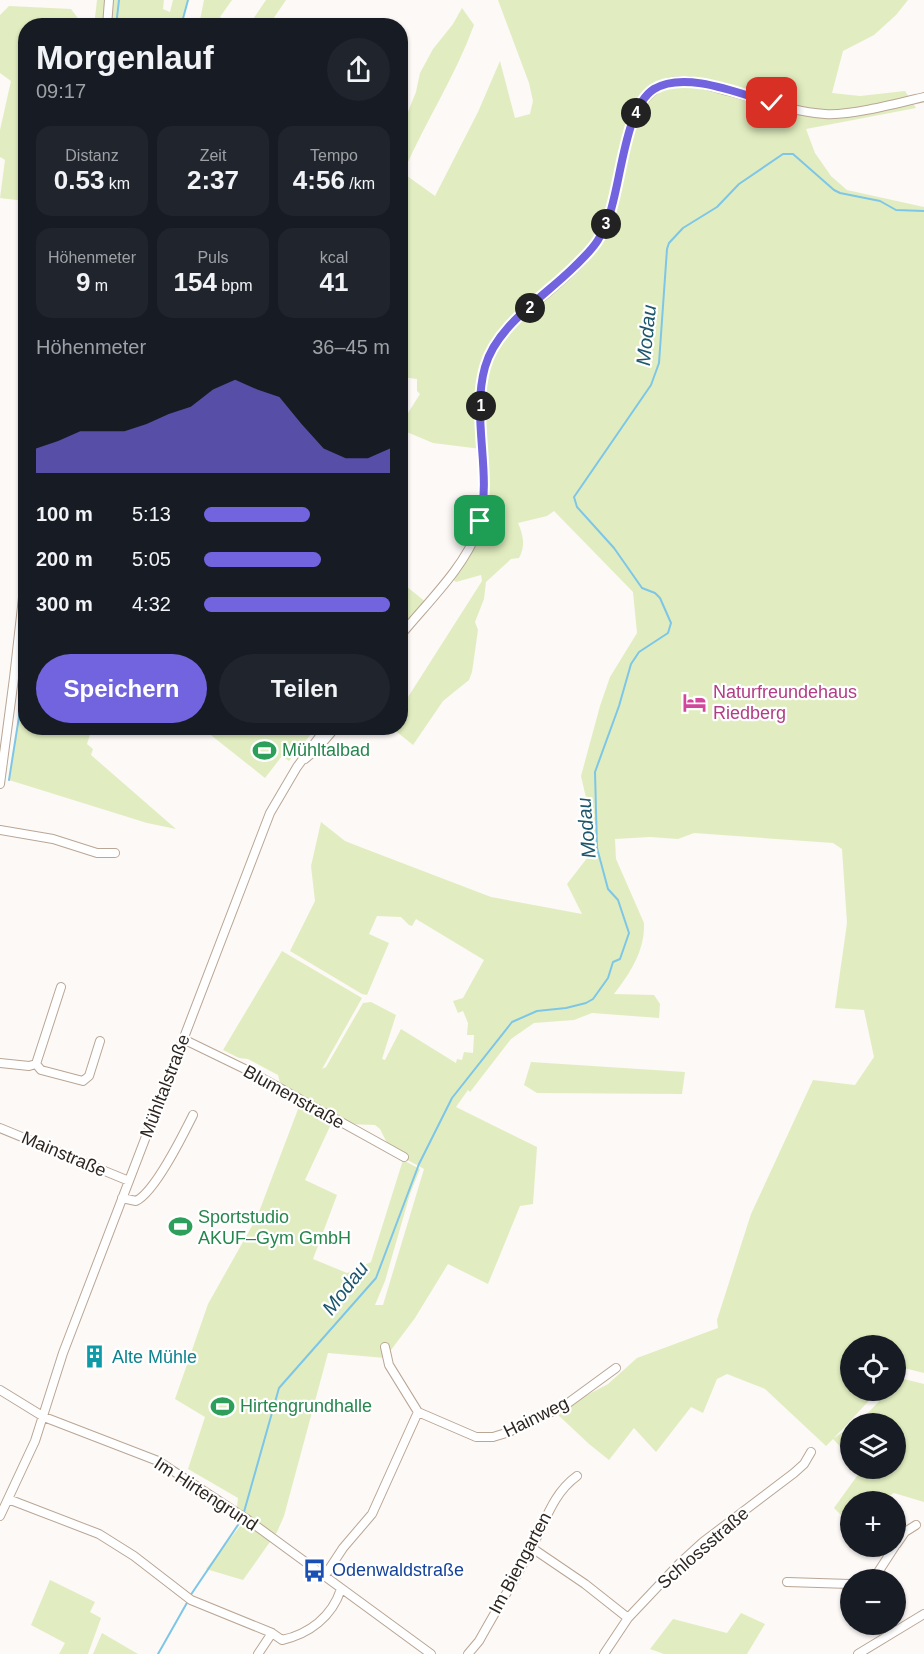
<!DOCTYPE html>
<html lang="de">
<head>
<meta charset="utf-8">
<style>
  :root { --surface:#171b24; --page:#20242c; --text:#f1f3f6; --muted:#9ea1a6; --accent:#7264df }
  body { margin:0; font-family:Arial,sans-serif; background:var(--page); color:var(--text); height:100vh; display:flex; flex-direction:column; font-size:22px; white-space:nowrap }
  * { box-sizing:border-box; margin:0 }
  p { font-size:20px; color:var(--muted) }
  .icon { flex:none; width:33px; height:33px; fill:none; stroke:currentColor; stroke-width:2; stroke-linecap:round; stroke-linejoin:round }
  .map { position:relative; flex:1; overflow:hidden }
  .details { position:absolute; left:18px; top:18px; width:390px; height:717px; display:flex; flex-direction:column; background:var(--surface); border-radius:24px; box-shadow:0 2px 4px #0004 }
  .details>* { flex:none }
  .tools { position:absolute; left:840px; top:1335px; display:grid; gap:12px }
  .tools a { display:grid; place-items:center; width:66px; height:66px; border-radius:50%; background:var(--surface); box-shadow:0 2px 4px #0004; font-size:30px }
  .pin { position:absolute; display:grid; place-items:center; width:51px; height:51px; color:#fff; margin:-26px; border-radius:12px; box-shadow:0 3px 9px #0006 }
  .km { position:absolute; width:30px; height:30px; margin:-15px; border-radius:50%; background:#222; color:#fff; font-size:16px; line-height:30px; text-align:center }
  .round { display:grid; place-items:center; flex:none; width:63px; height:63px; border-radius:32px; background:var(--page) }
  .head { display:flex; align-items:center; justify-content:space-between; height:102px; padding:0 18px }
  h1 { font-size:33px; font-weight:600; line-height:45px }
  .figures { display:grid; grid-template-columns:repeat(3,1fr); gap:9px; height:102px; padding:6px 18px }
  .figures div { display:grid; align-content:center; border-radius:15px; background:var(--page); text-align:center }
  .figures b { font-size:26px; font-weight:600 }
  .figures small { font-size:16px; font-weight:400 }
  .figures p { font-size:16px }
  .chart { height:168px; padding:12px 18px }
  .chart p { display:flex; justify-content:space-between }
  .chart svg { width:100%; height:108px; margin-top:6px; fill:var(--accent); opacity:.7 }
  .action { display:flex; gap:12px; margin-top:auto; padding:12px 18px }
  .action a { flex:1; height:69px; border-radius:36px; background:var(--accent); color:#fff; font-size:24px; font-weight:600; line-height:69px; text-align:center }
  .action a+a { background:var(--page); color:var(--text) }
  ul { padding:0 18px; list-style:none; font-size:20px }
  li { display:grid; grid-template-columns:96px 72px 1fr; align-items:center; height:45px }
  li i { height:15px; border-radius:8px; background:var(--accent) }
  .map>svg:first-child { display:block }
  .green { fill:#e1edc0 }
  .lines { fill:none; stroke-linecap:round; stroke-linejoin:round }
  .stream { stroke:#7dc6e7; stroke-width:2 }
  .minor-casing { stroke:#b9a695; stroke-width:10 }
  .minor { stroke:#fff; stroke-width:8 }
  .route-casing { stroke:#fff; stroke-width:12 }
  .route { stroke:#7264df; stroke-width:8 }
  .labels { text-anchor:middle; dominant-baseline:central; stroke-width:4.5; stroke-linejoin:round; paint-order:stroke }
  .hotel-label { font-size:18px; fill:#b23c85; stroke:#fff; text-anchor:start }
  .leisure-label { font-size:18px; fill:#27864d; stroke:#fff; text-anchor:start }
  .street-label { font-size:18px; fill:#2e2620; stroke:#fff }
  .culture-label { font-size:18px; fill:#0d838f; stroke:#fff; text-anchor:start }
  .transit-label { font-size:18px; fill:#164399; stroke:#fff; text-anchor:start }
  .water-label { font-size:20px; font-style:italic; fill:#1c566d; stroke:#fff }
</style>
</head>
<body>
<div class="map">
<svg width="924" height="1654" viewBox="0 0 924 1654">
  <rect width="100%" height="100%" fill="#fdf9f6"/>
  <path class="green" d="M97,0H164L163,9L170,12L173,0H188L182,24L187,25L94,26Z
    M204,0H232L220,17L235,25H199Z
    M266,0H286L269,25H249Z
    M498,0H908L896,15L874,35L843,51L832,93L860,96L905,91L916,108L806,129L815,153L831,176L847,190L924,207V1373L900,1367L896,1372V1346H850V1390L878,1391L834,1438L850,1427V1457L833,1439L826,1446L765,1389L727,1374L717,1379L703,1413L691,1407L656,1452L634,1428L609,1460L589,1444L555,1412L608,1384L637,1358L718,1328L717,1320L751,1214L813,1080L855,1085L874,1057L864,1010L835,1008L847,923L842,849L833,843L694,833L678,839L650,837L615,839L616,859L644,923C645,951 630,973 614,994L654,995L660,1004L659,1018L592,1013L574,1020L534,1023L511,1039L470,1092L468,1090L456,1107L537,1147L533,1204L520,1206L488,1284L448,1264L415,1318L385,1358L328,1353L284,1516L277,1532L243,1580L206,1569L244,1521L236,1514L238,1498L188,1469L205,1417L175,1399L208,1304L257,1217L300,1104L332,1122L305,1180L337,1195L313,1259L347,1273L371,1262L403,1160L420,1169L410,1194L385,1281L375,1305H383L424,1169L391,1151L380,1129L375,1125L348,1124L280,1083L278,1075L248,1059L239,1058L223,1050L282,951L362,998L322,1069L326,1067L363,1003L371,1002L396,1015L382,1059L385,1060L401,1029L456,1063L457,1059L462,1060L464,1052L473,1053L474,1035H467L468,1023L463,1011L458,1013L453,1001L463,998L484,960L416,919L412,926L409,925L401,917L377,916L369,934L389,943L367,995L362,994L290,951L315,901L311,866L321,822L345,841L355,845L491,897L582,914L567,884L591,853L587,827V802L581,776L600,706L610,677L637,633L633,592L554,511L547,516L518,523C523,535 526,545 519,558L511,559L486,582L484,599L475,622L478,630L472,672L469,680L443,701L413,745L392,728H400L401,708L482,581L481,575L456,582L449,576L465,556L480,521L481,449L433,443L402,430L403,421L420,394L417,391V379L401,377V129L416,92L420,73L433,49L453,24L462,8L474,25C455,77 425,122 403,173L435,196L478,112L500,61L515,118L530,114L533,101L529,83Z
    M9,6L71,9L83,25L26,26L25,201L0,198L5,160L0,157V130L11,81L0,73V15Z
    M401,582L427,603L401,636Z
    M24,681L26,682V728H92L87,744L93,749L91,755L176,829L147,823L9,780Z
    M202,728H316L289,761L282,756L265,778Z
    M531,1062L685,1072L682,1094L537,1093L524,1085Z
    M900,1378L924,1384V1502L894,1493L882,1501L850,1502V1524L834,1508L862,1469L896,1468V1424L855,1423L864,1417L889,1391L896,1390V1384Z
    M50,1580L95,1602L90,1612L101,1618L88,1654H59L65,1643L31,1625Z
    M741,1613L765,1624L747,1654H664L650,1649L673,1619L727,1633Z
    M102,1633L138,1654H93Z"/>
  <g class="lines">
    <path class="stream" d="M116,26L119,0
      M181,26L188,0
      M25,669L26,664
      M9,780L24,685
      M190,1596L242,1519L279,1388L376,1278L419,1164L452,1098L512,1022L537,1011L566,1008L586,1003L593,999L608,978L613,962L620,959L629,933L618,900L608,889L597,848L595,772L619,706L631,664L639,652L668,633L671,623L660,598L655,593L642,588L614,548L577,507L574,497L651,385L659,363L667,249L669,243L683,228L717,207L739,184L783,154H793L834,190L840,193L880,201L896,210L924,211
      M158,1654L188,1601"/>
    <defs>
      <path id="minor" d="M107,26L109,0
        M400,636C426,604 465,567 478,529C495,477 467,410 488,357C496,338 511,325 525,312C553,287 587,263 603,230C624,189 619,101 665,84C686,76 707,86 728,91C759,99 793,112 825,114C850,116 899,103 924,97
        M305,759L318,748L335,728
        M0,784L14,678L26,571
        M0,830L53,839L97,853H115
        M183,1039L251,1072L404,1157
        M0,1063L29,1066L36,1064L61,987
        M36,1064L41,1070L83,1081L89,1076L100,1041
        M0,1128L129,1181
        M122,1198L136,1201C155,1192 183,1135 193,1115
        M385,1347L389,1365L418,1412L476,1437H493L509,1432L564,1406L616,1368
        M0,1390L44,1417L158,1461L248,1520L431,1654
        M8,1499L99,1534L134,1556L191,1600L272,1633L282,1640C309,1634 332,1617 341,1589
        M0,1516L35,1441L63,1353L270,813L297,767L326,728
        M896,1545L905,1532L916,1525
        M532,1548L585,1584L628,1618
        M324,1577L343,1548L372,1514L418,1412
        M873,1580L895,1546
        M787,1582L850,1584
        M258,1654L272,1633
        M468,1654L479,1641C496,1610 515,1580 531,1549C545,1523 552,1494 577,1476
        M604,1654L628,1618L680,1563L703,1542L794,1473L804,1464L811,1452
        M858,1654L924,1614"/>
    </defs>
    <use href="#minor" class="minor-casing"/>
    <use href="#minor" class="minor"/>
  </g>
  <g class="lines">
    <defs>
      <path id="route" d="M480,521C492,472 471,417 485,367C496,326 545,296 574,267C583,258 592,250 598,240C602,233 606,226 608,219C621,186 624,108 654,89C685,70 740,94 772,103"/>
    </defs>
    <use href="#route" class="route-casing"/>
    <use href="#route" class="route"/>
  </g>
  <defs>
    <symbol id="hotel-bare" viewBox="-9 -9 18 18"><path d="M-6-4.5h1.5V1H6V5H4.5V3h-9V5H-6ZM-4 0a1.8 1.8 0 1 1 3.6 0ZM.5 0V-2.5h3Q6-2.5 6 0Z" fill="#d1479c" stroke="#fff" stroke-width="2.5" paint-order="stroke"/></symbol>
    <symbol id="stadium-bare" viewBox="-9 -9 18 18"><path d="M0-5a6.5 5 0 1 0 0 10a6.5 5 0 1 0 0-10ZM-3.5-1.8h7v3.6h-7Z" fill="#2e9e5b" stroke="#fff" stroke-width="2.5" paint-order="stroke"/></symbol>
    <symbol id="building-bare" viewBox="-9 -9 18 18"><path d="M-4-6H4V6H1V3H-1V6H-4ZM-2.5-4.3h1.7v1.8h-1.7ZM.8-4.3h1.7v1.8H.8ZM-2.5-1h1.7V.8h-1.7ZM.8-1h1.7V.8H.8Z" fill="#0f9aa8" stroke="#fff" stroke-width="2.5" paint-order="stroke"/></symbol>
    <symbol id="bus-bare" viewBox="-9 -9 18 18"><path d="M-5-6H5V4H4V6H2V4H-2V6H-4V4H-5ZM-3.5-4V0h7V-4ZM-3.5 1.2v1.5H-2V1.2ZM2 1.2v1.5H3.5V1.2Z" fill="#1a4fb4" stroke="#fff" stroke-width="2.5" paint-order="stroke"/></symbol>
  </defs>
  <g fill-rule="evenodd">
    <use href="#hotel-bare" x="678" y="686" width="33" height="33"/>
    <use href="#stadium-bare" x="248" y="734" width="33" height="33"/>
    <use href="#stadium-bare" x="164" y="1210" width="33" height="33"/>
    <use href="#building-bare" x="78" y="1340" width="33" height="33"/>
    <use href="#stadium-bare" x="206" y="1390" width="33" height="33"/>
    <use href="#bus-bare" x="298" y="1554" width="33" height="33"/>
  </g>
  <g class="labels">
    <g class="hotel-label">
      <text x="713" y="692">Naturfreundehaus<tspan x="713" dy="21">Riedberg</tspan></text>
    </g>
    <g class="leisure-label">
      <text x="282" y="750">Mühltalbad</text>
      <text x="198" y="1217">Sportstudio<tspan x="198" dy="21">AKUF–Gym GmbH</tspan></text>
      <text x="240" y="1406">Hirtengrundhalle</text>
    </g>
    <g class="street-label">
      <text transform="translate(165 1086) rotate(-69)">Mühltalstraße</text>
      <text transform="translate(294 1097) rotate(29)">Blumenstraße</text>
      <text transform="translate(64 1154) rotate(23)">Mainstraße</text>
      <text transform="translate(536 1417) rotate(-26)">Hainweg</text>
      <text transform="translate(206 1494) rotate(33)">Im Hirtengrund</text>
      <text transform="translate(703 1548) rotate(-41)">Schlossstraße</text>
      <text transform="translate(520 1563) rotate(-62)">Im Biengarten</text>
    </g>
    <g class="culture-label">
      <text x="112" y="1357">Alte Mühle</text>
    </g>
    <g class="transit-label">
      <text x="332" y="1570">Odenwaldstraße</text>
    </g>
    <g class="water-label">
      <text transform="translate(646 335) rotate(-84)">Modau</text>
      <text transform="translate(586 828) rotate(-95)">Modau</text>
      <text transform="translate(345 1288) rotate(-52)">Modau</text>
    </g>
  </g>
</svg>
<div class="tools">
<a><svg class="icon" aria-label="locate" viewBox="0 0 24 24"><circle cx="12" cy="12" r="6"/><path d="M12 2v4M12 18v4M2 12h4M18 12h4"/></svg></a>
<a><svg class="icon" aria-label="layers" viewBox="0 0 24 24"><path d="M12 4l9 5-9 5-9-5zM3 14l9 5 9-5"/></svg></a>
<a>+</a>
<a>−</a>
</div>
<div class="pin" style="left:480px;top:521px;background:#1e9e55"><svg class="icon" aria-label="arrive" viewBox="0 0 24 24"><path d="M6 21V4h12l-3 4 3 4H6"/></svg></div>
<div class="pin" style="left:772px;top:103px;background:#d93025"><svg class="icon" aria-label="check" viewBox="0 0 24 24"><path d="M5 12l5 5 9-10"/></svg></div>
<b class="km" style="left:481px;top:406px">1</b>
<b class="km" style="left:530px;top:308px">2</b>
<b class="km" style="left:606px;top:224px">3</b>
<b class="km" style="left:636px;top:113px">4</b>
<section class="details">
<div class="head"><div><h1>Morgenlauf</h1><p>09:17</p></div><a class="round"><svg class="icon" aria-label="share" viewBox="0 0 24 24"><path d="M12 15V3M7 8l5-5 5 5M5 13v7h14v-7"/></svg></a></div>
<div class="figures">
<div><p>Distanz</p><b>0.53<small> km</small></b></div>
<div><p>Zeit</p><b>2:37</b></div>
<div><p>Tempo</p><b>4:56<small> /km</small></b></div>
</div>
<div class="figures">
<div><p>Höhenmeter</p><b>9<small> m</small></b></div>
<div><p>Puls</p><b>154<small> bpm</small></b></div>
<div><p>kcal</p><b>41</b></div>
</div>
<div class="chart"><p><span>Höhenmeter</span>36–45 m</p>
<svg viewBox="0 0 160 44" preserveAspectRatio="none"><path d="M0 44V34L10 31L20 27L30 27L40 27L50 24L60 20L70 17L80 10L90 6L100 10L110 13L120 24L130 34L140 38L150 38L160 34V44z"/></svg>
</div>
<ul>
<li><b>100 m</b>5:13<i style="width:57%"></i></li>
<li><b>200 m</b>5:05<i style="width:63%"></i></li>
<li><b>300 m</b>4:32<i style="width:100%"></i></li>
</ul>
<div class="action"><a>Speichern</a><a>Teilen</a></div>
</section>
</div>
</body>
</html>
